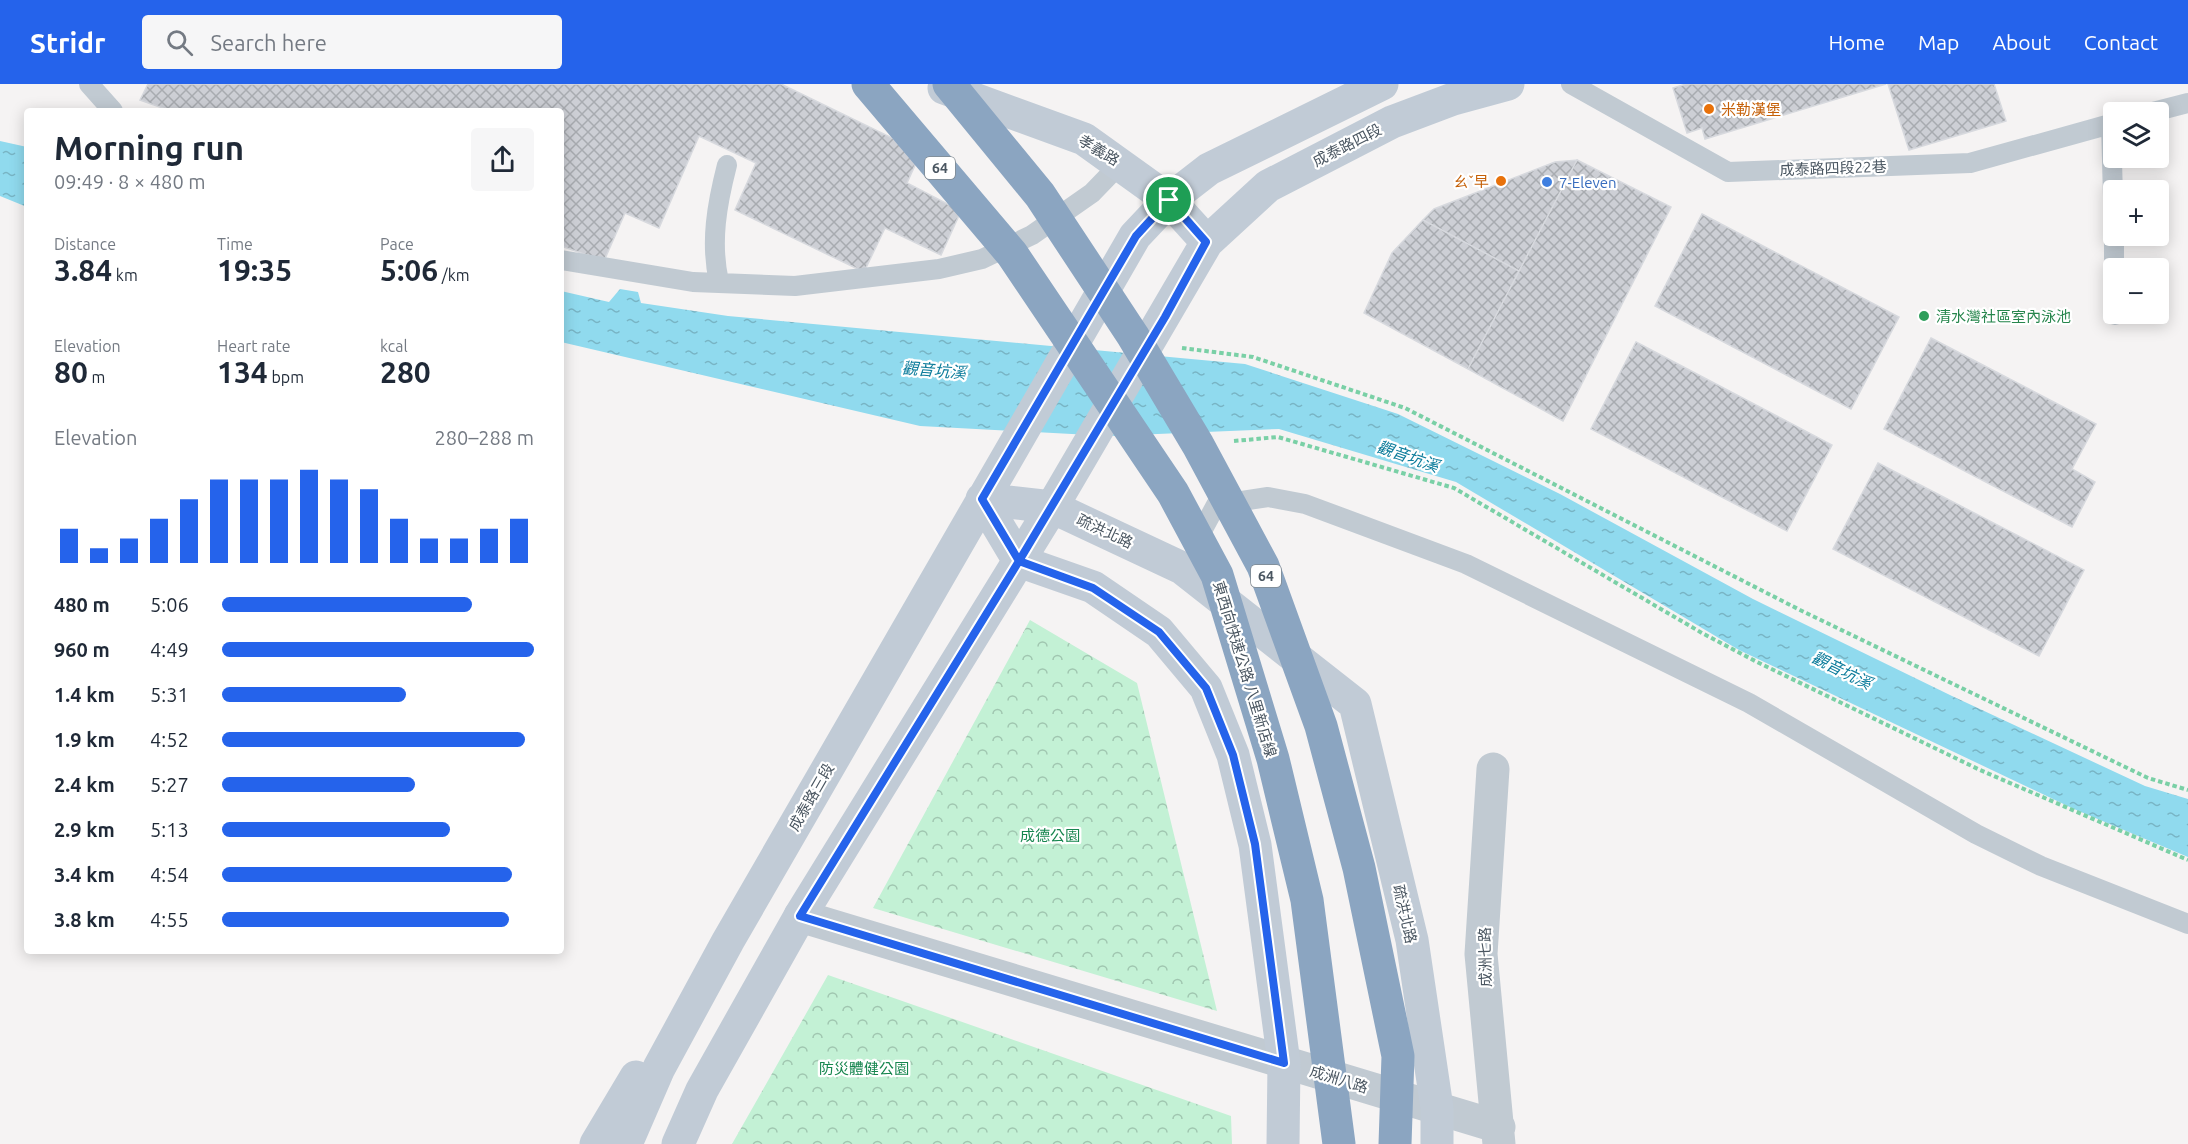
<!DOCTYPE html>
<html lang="en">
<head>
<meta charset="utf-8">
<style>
  :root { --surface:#fff; --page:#f6f6f7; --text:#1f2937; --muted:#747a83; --accent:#2563eb }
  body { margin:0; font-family:Ubuntu,"Noto Sans TC",sans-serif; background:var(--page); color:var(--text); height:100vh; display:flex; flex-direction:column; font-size:22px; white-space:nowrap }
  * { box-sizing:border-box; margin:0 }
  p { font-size:20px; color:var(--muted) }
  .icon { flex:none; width:33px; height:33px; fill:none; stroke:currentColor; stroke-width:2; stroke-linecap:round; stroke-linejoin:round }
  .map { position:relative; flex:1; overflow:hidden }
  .panel { position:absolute; left:24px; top:24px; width:540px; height:846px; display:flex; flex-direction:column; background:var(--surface); border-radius:6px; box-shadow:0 3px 15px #0003 }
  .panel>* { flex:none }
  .buttons { position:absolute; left:2103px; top:18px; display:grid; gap:12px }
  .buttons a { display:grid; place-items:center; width:66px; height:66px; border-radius:6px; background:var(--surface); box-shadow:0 3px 15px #0003; font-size:30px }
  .pin { position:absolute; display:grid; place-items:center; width:51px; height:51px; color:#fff; margin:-26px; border:3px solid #fff; border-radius:50%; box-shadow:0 2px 6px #0007 }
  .round { display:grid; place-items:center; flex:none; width:63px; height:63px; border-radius:6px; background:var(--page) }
  .head { display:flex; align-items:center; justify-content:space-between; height:102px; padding:0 30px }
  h1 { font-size:33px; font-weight:600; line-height:45px }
  .stats { display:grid; grid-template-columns:repeat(3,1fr); gap:9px; height:102px; padding:6px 30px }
  .stats div { display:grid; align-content:center }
  .stats b { font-size:30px; font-weight:600 }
  .stats small { font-size:16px; font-weight:400 }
  .stats p { font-size:16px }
  .chart { height:168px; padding:12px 30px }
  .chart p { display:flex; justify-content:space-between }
  .chart svg { width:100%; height:108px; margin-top:6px; stroke:var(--accent); stroke-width:6 }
  ul { padding:0 30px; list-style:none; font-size:20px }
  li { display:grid; grid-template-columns:96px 72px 1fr; align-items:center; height:45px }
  li i { height:15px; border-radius:8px; background:var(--accent) }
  header { display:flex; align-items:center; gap:36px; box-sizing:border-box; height:84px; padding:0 30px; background:var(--accent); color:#fff }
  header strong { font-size:28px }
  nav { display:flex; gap:33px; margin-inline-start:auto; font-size:21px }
  .search { width:420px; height:54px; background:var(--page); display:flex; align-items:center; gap:15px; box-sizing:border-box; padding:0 21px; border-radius:6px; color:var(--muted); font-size:22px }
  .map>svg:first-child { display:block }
  .forest { fill:url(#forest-crowns) }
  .water { fill:url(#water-ripples) }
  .building { fill:url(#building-cross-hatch); stroke:#d7d9de; stroke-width:1.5 }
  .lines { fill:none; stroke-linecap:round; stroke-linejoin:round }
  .path { stroke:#7ad0a6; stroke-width:4; stroke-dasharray:4.5 3; stroke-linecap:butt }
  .lane { stroke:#c1cad2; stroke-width:20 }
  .street { stroke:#c1cad2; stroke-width:33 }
  .secondary { stroke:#c1cbd6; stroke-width:33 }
  .highway { stroke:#8ba5c1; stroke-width:33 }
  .route-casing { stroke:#fff; stroke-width:12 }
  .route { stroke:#2563eb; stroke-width:8 }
  .food-dot { fill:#e8710a; stroke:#fff; stroke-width:2 }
  .shop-dot { fill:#3f7fe0; stroke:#fff; stroke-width:2 }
  .leisure-dot { fill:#2e9e5b; stroke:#fff; stroke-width:2 }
  .labels { text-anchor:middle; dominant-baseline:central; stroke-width:4.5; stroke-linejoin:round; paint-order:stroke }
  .shield { fill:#fff; stroke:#808990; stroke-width:1.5 }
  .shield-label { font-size:14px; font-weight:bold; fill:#4a5661 }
  .food-label { font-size:15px; fill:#c56008; stroke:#fff; text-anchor:start }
  .street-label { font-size:15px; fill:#4a5661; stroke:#fff }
  .shop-label { font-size:15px; fill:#366cbe; stroke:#fff; text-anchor:start }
  .leisure-label { font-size:15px; fill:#27864d; stroke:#fff; text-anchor:start }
  .park-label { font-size:15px; fill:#17864f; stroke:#fff }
  .water-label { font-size:16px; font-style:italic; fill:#0c7c9b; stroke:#fff }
</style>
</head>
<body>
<header>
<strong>Stridr</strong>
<div class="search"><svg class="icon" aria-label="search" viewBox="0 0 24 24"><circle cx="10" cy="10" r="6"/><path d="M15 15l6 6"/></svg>Search here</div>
<nav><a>Home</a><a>Map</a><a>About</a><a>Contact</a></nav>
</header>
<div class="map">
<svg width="2188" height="1060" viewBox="0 0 2188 1060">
  <defs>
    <pattern id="forest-crowns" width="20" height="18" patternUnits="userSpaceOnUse" patternTransform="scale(1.5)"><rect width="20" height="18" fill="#c3f1d5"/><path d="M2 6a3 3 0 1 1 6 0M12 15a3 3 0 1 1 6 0" fill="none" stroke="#a0c6b0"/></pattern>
    <pattern id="water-ripples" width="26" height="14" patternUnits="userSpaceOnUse" patternTransform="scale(1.5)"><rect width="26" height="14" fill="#90daee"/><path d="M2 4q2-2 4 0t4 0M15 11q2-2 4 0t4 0" fill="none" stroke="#78b4c4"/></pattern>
    <pattern id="building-cross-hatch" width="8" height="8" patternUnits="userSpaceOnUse" patternTransform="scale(1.5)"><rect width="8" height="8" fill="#cdcfd5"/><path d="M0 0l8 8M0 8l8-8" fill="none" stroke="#a8abb0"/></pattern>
  </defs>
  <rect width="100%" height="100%" fill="#f5f3f3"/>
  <path class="forest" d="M1030,536L1137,599L1217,927L873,824Z
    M828,891L1231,1032L1232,1060H732Z"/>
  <path class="water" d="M0,57L27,63V123L0,112Z
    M620,205L638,208L641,219L728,232L1245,280L1398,330L1560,410L1753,515L1952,612L2145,702L2188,715V773L2074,725L1739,566L1456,398L1279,345L1109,352L920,342L561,258V207L609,218Z"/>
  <path class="building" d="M148,0H781L921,68L907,99L961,127L941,171L885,144L864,188L735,126L756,79L699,52L659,144L625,129L604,177L561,162V27H171L140,16Z
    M1686,0H1886L1705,55L1702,44L1687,49L1673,4Z
    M1888,0H1994L2006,37L1909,66Z
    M1577,76L1519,187L1423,136L1434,125L1555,78Z
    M1577,76L1671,123L1563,337L1468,285Z
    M1702,130L1899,233L1851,325L1655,222Z
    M1423,136L1519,187L1468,285L1364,229L1392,169Z
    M1931,254L2096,340L2072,385L2095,398L2072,443L1884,345Z
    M1636,258L1832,361L1787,447L1591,345Z
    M1878,379L2084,486L2039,572L1833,465Z"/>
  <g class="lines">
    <path class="path" d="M1182,264L1253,273L1405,324L1800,526L2148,694L2188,706
      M1234,357L1278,353L1454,404L1702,549L1757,578L1980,686L2188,776"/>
    <path class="lane" d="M89,0L113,27
      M1571,0L1728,88L1970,79L2114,39
      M2153,28L2188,19
      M2111,40L2114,150
      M2114,152V184
      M561,176L693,198L795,202L939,185L982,175L1032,151L1092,109L1121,79
      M719,198C710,158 717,120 727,81
      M2115,230V231
      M1195,460L1216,421L1268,413L1305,420L1466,480L1749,619L1976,750L2041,782L2188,840"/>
    <path class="street" d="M1493,685L1481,870L1499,1060
      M800,832L1499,1043"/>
    <path class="secondary" d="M944,4L1084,55L1169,116L1207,158
      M982,415L1052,423L1182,484L1355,620L1412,856L1437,1024V1060
      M982,415L1019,477L1093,503L1159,548L1206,604L1233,671L1255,761L1284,979L1283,1060
      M596,1060L636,993
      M626,1060L659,984L728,857L1135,152L1169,116L1209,85L1382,0
      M678,1060L702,1006L800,832L1052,423L1207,158L1268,102L1392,38L1453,15L1508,0"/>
    <path class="highway" d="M868,0L1012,170L1173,409L1217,491L1273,675L1307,816L1339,1060
      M949,0L1040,111L1133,252L1198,361L1263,482L1321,642L1359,784L1398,972L1395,1060"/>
  </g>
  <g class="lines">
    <defs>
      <path id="route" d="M1169,116L1136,152L982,415L1019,477L1093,504L1159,548L1206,604L1233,671L1255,760L1284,979L800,832L1019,477L1165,233L1206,158L1169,116"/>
    </defs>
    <use href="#route" class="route-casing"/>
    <use href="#route" class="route"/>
  </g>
  <g class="food-dot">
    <circle cx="1709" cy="25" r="6"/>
    <circle cx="1501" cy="97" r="6"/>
  </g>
  <circle class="shop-dot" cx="1547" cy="98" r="6"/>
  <circle class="leisure-dot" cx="1924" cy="232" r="6"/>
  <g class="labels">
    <g class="shield">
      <rect x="925" y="73" width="30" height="22" rx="4.5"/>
      <rect x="1251" y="481" width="30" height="22" rx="4.5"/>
    </g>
    <g class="shield-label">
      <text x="940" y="84">64</text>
      <text x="1266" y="492">64</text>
    </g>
    <g class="food-label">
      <text x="1721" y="25">米勒漢堡</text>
      <text x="1489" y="97" text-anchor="end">ㄠˇ早</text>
    </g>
    <g class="street-label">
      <text transform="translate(1347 61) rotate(-27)">成泰路四段</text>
      <text transform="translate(1099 66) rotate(31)">孝義路</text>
      <text transform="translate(1833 84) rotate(-2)">成泰路四段22巷</text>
      <text transform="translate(1105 447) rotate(25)">疏洪北路</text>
      <text transform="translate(1245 585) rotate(73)">東西向快速公路 八里新店線</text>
      <text transform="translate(811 713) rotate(-60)">成泰路三段</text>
      <text transform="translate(1405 830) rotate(77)">疏洪北路</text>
      <text transform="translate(1485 873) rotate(-91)">成洲七路</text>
      <text transform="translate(1339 995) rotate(17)">成洲八路</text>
    </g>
    <g class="shop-label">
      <text x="1559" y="98">7-Eleven</text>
    </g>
    <g class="leisure-label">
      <text x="1936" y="232">清水灣社區室內泳池</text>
    </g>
    <g class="park-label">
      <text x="1050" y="751">成德公園</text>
      <text x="864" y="984">防災體健公園</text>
    </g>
    <g class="water-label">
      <text transform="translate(934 286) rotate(5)">觀音坑溪</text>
      <text transform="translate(1408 372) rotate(19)">觀音坑溪</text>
      <text transform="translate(1842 586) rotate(26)">觀音坑溪</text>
    </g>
  </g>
</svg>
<div class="buttons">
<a><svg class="icon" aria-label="layers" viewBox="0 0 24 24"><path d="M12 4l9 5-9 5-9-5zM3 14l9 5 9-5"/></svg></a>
<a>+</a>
<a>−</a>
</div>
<div class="pin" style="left:1169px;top:116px;background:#1e9e55"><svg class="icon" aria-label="arrive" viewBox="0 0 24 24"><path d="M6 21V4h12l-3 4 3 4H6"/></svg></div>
<section class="panel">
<div class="head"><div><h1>Morning run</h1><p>09:49 · 8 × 480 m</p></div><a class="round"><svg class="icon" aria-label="share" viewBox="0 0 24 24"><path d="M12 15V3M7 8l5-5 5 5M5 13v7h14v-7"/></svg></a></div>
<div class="stats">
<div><p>Distance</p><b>3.84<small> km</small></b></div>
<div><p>Time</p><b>19:35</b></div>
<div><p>Pace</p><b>5:06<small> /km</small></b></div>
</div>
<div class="stats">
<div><p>Elevation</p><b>80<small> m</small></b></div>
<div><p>Heart rate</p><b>134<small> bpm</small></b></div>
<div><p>kcal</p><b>280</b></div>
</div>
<div class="chart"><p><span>Elevation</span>280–288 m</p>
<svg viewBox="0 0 160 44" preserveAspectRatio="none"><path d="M5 44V30M15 44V38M25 44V34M35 44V26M45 44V18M55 44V10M65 44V10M75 44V10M85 44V6M95 44V10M105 44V14M115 44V26M125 44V34M135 44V34M145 44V30M155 44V26"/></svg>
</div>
<ul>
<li><b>480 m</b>5:06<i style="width:80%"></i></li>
<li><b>960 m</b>4:49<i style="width:100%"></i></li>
<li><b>1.4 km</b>5:31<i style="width:59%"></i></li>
<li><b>1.9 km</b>4:52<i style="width:97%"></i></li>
<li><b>2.4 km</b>5:27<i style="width:62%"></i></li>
<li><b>2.9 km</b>5:13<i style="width:73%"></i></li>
<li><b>3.4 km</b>4:54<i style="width:93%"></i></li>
<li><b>3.8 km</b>4:55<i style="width:92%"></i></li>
</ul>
</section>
</div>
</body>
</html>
